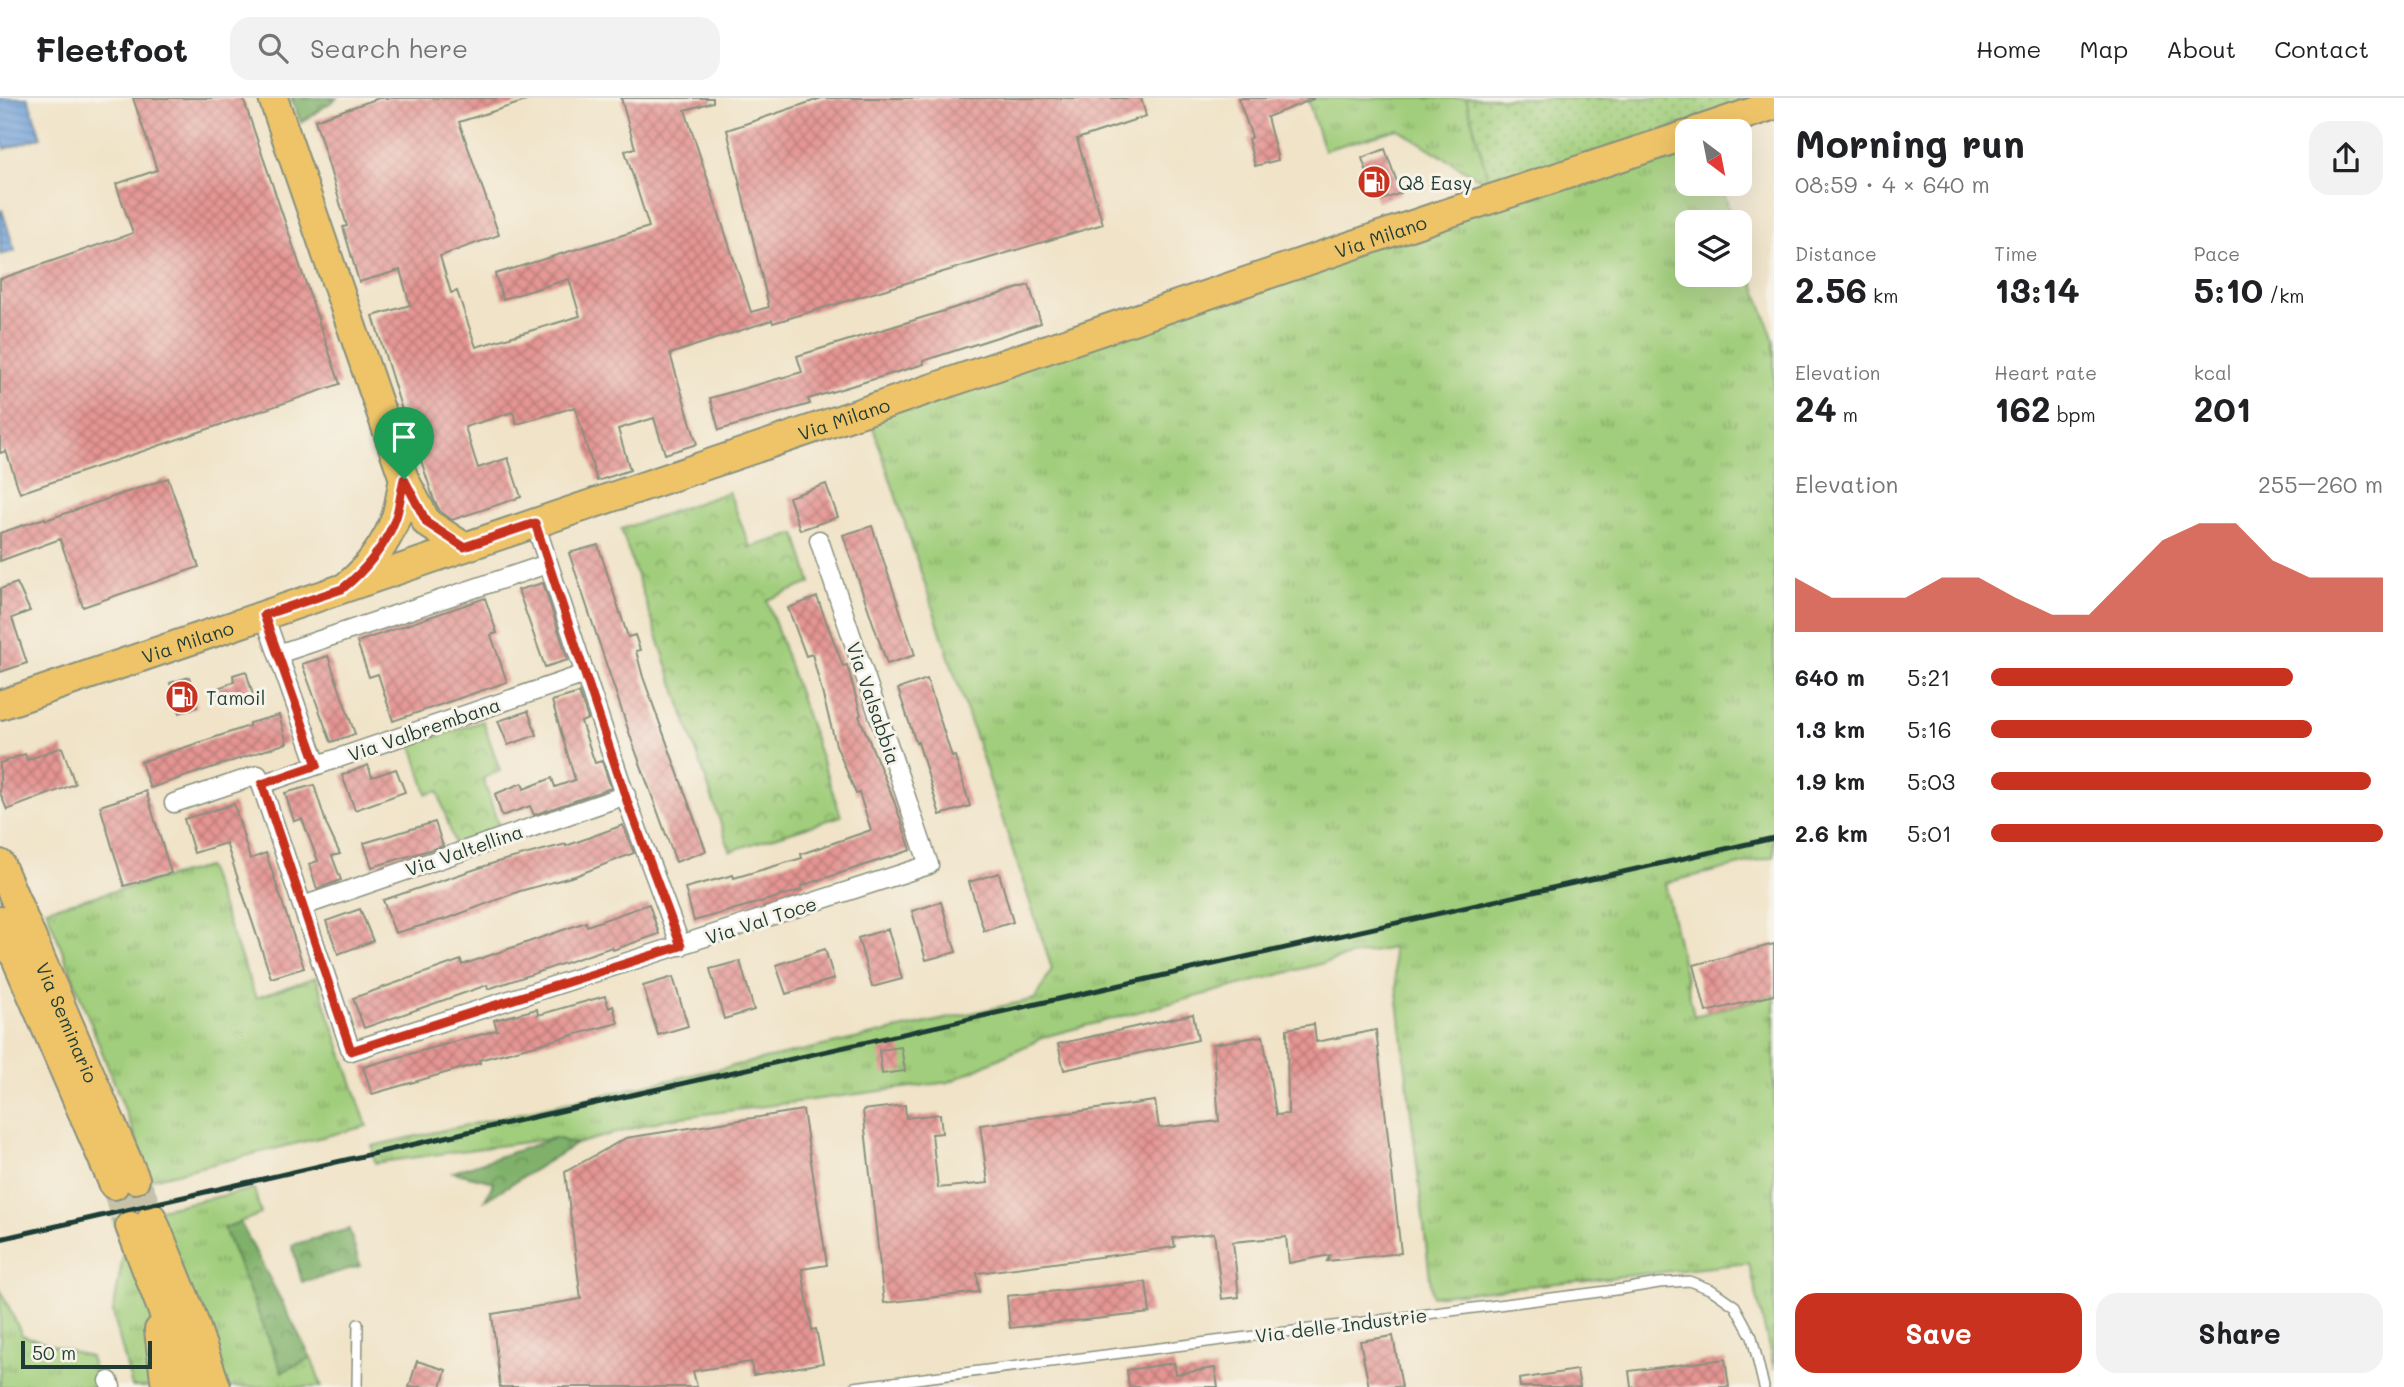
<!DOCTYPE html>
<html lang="en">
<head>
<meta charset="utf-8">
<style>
  :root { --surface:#fff; --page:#f2f2f2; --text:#202124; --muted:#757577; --line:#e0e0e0; --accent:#c8321e }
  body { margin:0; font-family:Mali,sans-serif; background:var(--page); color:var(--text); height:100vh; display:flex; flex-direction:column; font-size:26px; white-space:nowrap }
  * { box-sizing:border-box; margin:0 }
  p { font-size:23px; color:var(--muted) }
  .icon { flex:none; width:38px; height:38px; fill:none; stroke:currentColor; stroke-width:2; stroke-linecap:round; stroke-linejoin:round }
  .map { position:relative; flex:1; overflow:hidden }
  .details { display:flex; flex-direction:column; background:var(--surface); width:630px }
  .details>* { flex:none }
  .needle { width:46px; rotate:148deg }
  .controls { position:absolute; left:1675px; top:21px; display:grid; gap:14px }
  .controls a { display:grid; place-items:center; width:77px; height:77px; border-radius:14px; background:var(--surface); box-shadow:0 7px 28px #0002; font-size:35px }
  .scale { position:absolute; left:21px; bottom:18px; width:131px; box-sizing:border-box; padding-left:7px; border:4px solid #1f3d34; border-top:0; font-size:19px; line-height:24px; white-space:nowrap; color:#1f3d34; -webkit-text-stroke:5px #f7f3e8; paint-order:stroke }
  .pin { position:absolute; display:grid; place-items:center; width:60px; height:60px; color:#fff; margin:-72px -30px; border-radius:50% 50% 50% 0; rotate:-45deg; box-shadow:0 0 7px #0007 }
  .pin .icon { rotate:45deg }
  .round { display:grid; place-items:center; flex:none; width:74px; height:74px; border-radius:21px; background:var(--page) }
  .head { display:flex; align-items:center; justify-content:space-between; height:119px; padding:0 21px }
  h1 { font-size:38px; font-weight:700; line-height:52px }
  .stats { display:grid; grid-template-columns:repeat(3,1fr); gap:10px; height:119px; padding:7px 21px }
  .stats div { display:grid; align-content:center }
  .stats b { font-size:35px; font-weight:700 }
  .stats small { font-size:19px; font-weight:400 }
  .stats p { font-size:19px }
  .chart { height:196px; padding:14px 21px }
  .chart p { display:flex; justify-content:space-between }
  .chart svg { width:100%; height:126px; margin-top:7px; fill:var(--accent); opacity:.7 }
  .cta { display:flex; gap:14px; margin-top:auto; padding:14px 21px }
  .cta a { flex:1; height:80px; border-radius:21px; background:var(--accent); color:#fff; font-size:28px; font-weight:700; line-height:80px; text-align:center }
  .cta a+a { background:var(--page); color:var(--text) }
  ul { padding:0 21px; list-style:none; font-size:23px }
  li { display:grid; grid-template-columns:112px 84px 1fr; align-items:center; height:52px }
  li i { height:18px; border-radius:9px; background:var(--accent) }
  header { display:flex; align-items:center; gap:42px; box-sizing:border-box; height:98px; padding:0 35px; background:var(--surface); border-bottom:2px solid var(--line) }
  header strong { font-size:33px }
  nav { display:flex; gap:38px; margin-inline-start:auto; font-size:24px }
  .search { width:490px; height:63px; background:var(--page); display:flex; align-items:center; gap:18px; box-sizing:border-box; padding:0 24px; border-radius:21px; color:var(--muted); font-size:26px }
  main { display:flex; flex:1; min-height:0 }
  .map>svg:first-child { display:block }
  .grass { fill:url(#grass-tufts); stroke:#608658; stroke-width:2 }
  .forest { fill:url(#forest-crowns); stroke:#507750; stroke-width:2 }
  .park { fill:url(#park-crowns); stroke:#608658; stroke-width:2 }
  .garden { fill:url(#garden-dots); stroke:#608658; stroke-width:2 }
  .water { fill:url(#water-rules); stroke:#476e86; stroke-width:2 }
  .building { fill:url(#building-cross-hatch) }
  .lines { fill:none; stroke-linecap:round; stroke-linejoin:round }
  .primary-tunnel { stroke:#c6c2aa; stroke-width:28; stroke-dasharray:28 14; stroke-linecap:butt }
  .service-casing { stroke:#88907e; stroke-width:12 }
  .minor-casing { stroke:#88907e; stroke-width:21 }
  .primary-casing { stroke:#88907e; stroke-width:32 }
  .service { stroke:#fff; stroke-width:9 }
  .minor { stroke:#fff; stroke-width:18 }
  .primary { stroke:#efc469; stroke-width:28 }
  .rail { stroke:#1f3d34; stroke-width:5 }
  .route-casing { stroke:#fff; stroke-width:14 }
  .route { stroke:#c8321e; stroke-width:9 }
  .labels { text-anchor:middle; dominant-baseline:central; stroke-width:6; stroke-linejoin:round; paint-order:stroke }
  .poi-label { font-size:19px; fill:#1f3d34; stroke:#f7f3e8; text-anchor:start }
  .street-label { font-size:19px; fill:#1f3d34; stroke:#f7f3e8 }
</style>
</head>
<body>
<header>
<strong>Fleetfoot</strong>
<div class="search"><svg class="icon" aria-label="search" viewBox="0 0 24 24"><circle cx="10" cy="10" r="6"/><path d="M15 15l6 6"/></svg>Search here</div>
<nav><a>Home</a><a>Map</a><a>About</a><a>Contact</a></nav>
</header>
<main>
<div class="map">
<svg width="1774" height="1289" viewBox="0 0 1774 1289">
  <defs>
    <pattern id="grass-tufts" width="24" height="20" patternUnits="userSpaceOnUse" patternTransform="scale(1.75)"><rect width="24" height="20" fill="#a1ce7b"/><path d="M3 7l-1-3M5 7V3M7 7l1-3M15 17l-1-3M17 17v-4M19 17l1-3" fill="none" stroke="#83a866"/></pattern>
    <pattern id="forest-crowns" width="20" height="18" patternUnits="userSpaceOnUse" patternTransform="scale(1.75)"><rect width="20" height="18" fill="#80b16b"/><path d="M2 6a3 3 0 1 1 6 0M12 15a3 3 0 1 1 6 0" fill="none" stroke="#689159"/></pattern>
    <pattern id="park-crowns" width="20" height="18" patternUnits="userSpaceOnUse" patternTransform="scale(1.75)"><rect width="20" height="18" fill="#a1ce7b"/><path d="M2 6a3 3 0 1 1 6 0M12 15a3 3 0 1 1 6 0" fill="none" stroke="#83a866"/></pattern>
    <pattern id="garden-dots" width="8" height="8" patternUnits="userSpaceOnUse" patternTransform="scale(1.75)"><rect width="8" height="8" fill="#a1ce7b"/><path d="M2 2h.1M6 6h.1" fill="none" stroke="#83a866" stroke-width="1.8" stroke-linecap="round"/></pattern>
    <pattern id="water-rules" width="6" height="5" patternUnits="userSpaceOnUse" patternTransform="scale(1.75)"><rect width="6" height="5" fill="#6f9fd9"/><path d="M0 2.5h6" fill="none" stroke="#5b83b1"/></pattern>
    <pattern id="building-cross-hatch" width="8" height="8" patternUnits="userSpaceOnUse" patternTransform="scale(1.75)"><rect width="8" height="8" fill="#e59593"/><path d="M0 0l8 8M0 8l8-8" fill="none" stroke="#b97b79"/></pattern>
  </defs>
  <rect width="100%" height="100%" fill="#f7f3e8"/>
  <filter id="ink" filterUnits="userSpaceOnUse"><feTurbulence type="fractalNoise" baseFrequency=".0143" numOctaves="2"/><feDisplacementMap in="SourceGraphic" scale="14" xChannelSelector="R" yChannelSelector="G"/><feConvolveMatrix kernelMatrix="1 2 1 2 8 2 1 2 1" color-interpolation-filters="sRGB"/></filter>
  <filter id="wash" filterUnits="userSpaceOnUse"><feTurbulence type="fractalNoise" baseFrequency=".00686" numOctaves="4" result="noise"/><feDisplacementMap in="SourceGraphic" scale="28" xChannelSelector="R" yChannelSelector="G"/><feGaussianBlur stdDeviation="1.57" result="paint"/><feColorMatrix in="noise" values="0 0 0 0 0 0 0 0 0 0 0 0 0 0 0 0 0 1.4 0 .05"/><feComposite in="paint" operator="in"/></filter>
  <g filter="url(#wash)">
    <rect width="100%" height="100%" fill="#f0e3c7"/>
    <path class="grass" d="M1307,0H1466L1490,88L1398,31L1324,52Z
      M1687,33V86H1721L1733,124H1687V177H1740V145L1774,243V759L1665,785L1694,918L1774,897V1271L1749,1165L1432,1198L1392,850L1350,858L1047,938L949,984L667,1021L576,1046L555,1040L375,1065L372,1048L1035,901L1052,871L866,308Z
      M207,769L256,900L316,879L367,1028L152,1081L46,811Z
      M254,1091L261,1116L224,1130L282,1274L311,1260L322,1289H132L113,1215L124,1152L113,1121Z
      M0,1191L22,1237L90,1259L99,1289H0Z"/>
    <path class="forest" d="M291,0H337L301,25Z
      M555,1040L576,1046L485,1102L494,1084L453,1074Z
      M240,1124L311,1260L282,1274L224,1130Z
      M349,1131L360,1168L302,1184L292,1147Z"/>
    <path class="park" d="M729,394L750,449L796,436L811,485L767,502L841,718L730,753L621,431Z
      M483,623L500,673L483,680L500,732L455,748L438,693L427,696L412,647Z"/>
    <path class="garden" d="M1466,0H1766L1490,88Z"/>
    <path class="water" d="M0,0H28L41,39L5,51L0,37Z
      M2,112L15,153L0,157V113Z"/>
    <g id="blocks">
      <path class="building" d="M133,0H243L340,286L20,395L6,353L0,355V181L133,135L116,86L157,72Z
        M379,0H526V3L459,24L499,137L440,158L451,195L457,193L476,249L580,218L569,181L503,201L495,176L649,129L625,53L635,50L621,0H713V4L685,12L751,214L769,209L727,32L822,0H1141L1146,18L1077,41L1103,126L773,225L772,222L670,256L697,346L665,356L654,320L618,331L630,372L597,383L575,309L517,326L513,314L465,329L478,370L508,360L521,399L452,422L440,413L434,402L415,344L412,345L373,218L410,207L400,172L359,184L343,129L347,128L315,22Z
        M1238,0H1313V1L1267,19L1278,62L1255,68L1248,41L1252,39Z
        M1385,51L1401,95L1377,104L1362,60Z
        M1029,187L1041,225L923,263L924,266L808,301L810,306L719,332L710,300L802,274L797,258Z
        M168,380L199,469L83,509L60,441L0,463V435L45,420L46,422Z
        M826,386L838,419L800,432L789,399Z
        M872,428L915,557L887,566L843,437Z
        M598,447L628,539L635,537L640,552L636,553L643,579L706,753L676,764L633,646L569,455Z
        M17,485L30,513L12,520L27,565L0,574V491Z
        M543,485L568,562L545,569L518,492Z
        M817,499L843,568L847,567L861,617L859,618L894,703L911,752L801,788L802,792L694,823L685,790L733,777L734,780L802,760L801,756L871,732L859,695L856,696L836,647L812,556L806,558L788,510Z
        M485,500L497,535L491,537L507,584L393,623L378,576L369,579L357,544Z
        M328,558L355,636L331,644L302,566Z
        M246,573L253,597L221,606L215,591L234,584L233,577Z
        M189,579L197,609L180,615L170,585Z
        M927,581L952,659L955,658L970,708L940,717L918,644L916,645L898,591Z
        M579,595L588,621L581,624L595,665L602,663L611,690L534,717L530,708L502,718L495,696L522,685L524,691L552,680L555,689L575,682L552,603Z
        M528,613L537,637L508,647L498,623Z
        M279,617L287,645L150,690L141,664L249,628V625Z
        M62,649L75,686L7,712L0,695V665L25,656L27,662Z
        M368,667L372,679L396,671L405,694L355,712L342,677Z
        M314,687L327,728L340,756L332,758L341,782L317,791L309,766L318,763L302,721L294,723L285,695Z
        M146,693L171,775L124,788L100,708Z
        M234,706L250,761L266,755L304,870L271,880L226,745L194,755L184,721Z
        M435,724L443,748L372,769L364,745Z
        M623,727L634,755L575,778L520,793L449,820L395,835L383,802L497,764L566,746V748Z
        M999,775L1013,824L984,833L969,784Z
        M941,804L956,854L926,862L912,813Z
        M649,806L659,836L613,852L612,849L488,891L487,887L364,930L353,900L461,862L462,867L586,824L587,828Z
        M360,811L373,843L338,856L326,823Z
        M888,831L902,881L872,889L858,840Z
        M1774,846V897L1706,914L1694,867Z
        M825,851L834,881L786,896L776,867Z
        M740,863L754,912L724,921L710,871Z
        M673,879L688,928L658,937L643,888Z
        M605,898L609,910L613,908L618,925L479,962L480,965L372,996L363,969L497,932L494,922L537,911L538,917Z
        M1193,916L1198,942L1064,972L1058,946Z
        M1314,926L1316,944L1376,932L1401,1155L1327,1163L1330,1157L1289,1165L1286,1139L1233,1144L1239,1199L1222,1201L1214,1135L1173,1140L1175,1149L977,1175L979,1194L884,1205L863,1012L905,1007L906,1020L940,1016L942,1035L932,1036L938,1090L988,1085L980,1027L1155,1003L1159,1030L1219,1023L1213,946L1263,938L1276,1017L1288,1016L1287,931Z
        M901,949L905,973L882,976L879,952Z
        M803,1012L827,1167L802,1171L812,1232L816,1231L823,1265L753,1277L751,1264L693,1273L697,1289H500L492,1216L581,1201L565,1074L626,1040Z
        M1146,1184L1150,1215L1010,1230L1007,1198Z
        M1393,1238L1402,1289H1369L1360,1243Z
        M1725,1261L1729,1289H1631L1629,1273Z
        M417,1263L446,1272L441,1289H409Z
        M1174,1265L1176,1276L1215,1270L1218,1289H1129L1127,1272Z
        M1577,1272L1580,1289H1520L1519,1281Z"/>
    </g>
  </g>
  <g filter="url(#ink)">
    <use href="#blocks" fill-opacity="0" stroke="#88907e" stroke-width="2"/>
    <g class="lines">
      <path class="primary-tunnel" d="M135,1081L152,1120
        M114,1087L130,1128"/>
      <defs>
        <path id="service" d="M357,1289L358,1226
          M854,1289L1623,1191L1659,1185L1689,1183L1712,1192L1735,1208L1752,1239L1764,1289"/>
        <path id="minor" d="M535,425L628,706L681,848
          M264,517L317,667
          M278,556L547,466
          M262,686L585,576
          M174,705L258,677L351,953L929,767L819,442
          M303,808L626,697
          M109,1283L111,1289"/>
        <g id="primary">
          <path d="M273,0L404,381L427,425L464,449"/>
          <path d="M1697,33L1774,7"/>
          <path d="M348,487C368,471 388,443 396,419C400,407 401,393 404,381"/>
          <path id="s1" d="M0,607L1439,118L1687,37"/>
          <path id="s2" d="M0,766L135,1081"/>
          <path d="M0,823L114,1087"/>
          <path d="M152,1120L190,1213L216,1289"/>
          <path d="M130,1128L192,1289"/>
          <path d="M159,1232L166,1289"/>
        </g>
      </defs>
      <use href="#service" class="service-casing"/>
      <use href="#minor" class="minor-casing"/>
      <use href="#primary" class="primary-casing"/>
      <use href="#service" class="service"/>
      <use href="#minor" class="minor"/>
      <use href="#primary" class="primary"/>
      <path class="rail" d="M0,1141L485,1030L1774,740"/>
    </g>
  </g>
  <g class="lines" filter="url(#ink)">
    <defs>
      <path id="route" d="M404,381L427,425L464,449L535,425L628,706L681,848L351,953L262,686L317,667L264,517L342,491C365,473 387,446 396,419C400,407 401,393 404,381Z"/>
    </defs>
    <use href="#route" class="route-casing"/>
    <use href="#route" class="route"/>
  </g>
  <defs>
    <symbol id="fuel-disc" viewBox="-11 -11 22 22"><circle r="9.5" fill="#c8321e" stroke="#f7f3e8"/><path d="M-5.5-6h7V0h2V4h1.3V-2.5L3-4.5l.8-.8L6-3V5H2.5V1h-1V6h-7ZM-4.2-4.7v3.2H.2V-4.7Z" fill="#fff"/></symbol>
  </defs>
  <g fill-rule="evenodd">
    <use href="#fuel-disc" x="1355" y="65" width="38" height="38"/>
    <use href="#fuel-disc" x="163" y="580" width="38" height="38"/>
  </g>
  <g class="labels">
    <g class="poi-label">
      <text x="1398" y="84">Q8 Easy</text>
      <text x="206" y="599">Tamoil</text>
    </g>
    <g class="street-label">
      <text stroke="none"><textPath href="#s1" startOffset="1458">Via Milano</textPath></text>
      <text stroke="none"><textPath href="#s1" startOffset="891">Via Milano</textPath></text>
      <text stroke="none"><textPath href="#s1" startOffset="198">Via Milano</textPath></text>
      <text transform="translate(874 605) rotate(71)">Via Valsabbia</text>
      <text transform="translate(424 631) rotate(-19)">Via Valbrembana</text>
      <text transform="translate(464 752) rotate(-19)">Via Valtellina</text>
      <text transform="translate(761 822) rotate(-18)">Via Val Toce</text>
      <text stroke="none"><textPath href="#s2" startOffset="172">Via Seminario</textPath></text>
      <text transform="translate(1341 1227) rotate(-7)">Via delle Industrie</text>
    </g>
  </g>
</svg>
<div class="controls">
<a><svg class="needle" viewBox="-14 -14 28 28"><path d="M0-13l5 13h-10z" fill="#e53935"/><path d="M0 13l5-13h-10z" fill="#757577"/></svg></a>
<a><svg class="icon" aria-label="layers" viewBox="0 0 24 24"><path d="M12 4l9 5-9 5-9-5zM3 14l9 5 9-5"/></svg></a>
</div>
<div class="scale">50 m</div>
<div class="pin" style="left:404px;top:381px;background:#1e9e55"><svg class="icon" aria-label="arrive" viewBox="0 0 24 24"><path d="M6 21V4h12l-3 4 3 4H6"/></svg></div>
</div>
<section class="details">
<div class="head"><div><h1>Morning run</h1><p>08:59 · 4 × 640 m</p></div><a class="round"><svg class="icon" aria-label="share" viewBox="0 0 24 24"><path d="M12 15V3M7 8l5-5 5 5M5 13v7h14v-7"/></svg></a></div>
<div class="stats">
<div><p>Distance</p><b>2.56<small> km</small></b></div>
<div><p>Time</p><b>13:14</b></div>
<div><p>Pace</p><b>5:10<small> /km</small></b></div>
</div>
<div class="stats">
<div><p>Elevation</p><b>24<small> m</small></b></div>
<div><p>Heart rate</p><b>162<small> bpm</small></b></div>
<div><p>kcal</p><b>201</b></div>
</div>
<div class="chart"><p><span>Elevation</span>255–260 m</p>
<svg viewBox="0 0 160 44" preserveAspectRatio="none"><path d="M0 44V25L10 32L20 32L30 32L40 25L50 25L60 32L70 38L80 38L90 25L100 12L110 6L120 6L130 19L140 25L150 25L160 25V44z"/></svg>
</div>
<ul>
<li><b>640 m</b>5:21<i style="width:77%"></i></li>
<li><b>1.3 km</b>5:16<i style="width:82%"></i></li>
<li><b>1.9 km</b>5:03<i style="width:97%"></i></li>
<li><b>2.6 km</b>5:01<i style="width:100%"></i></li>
</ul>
<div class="cta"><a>Save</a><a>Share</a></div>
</section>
</main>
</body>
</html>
